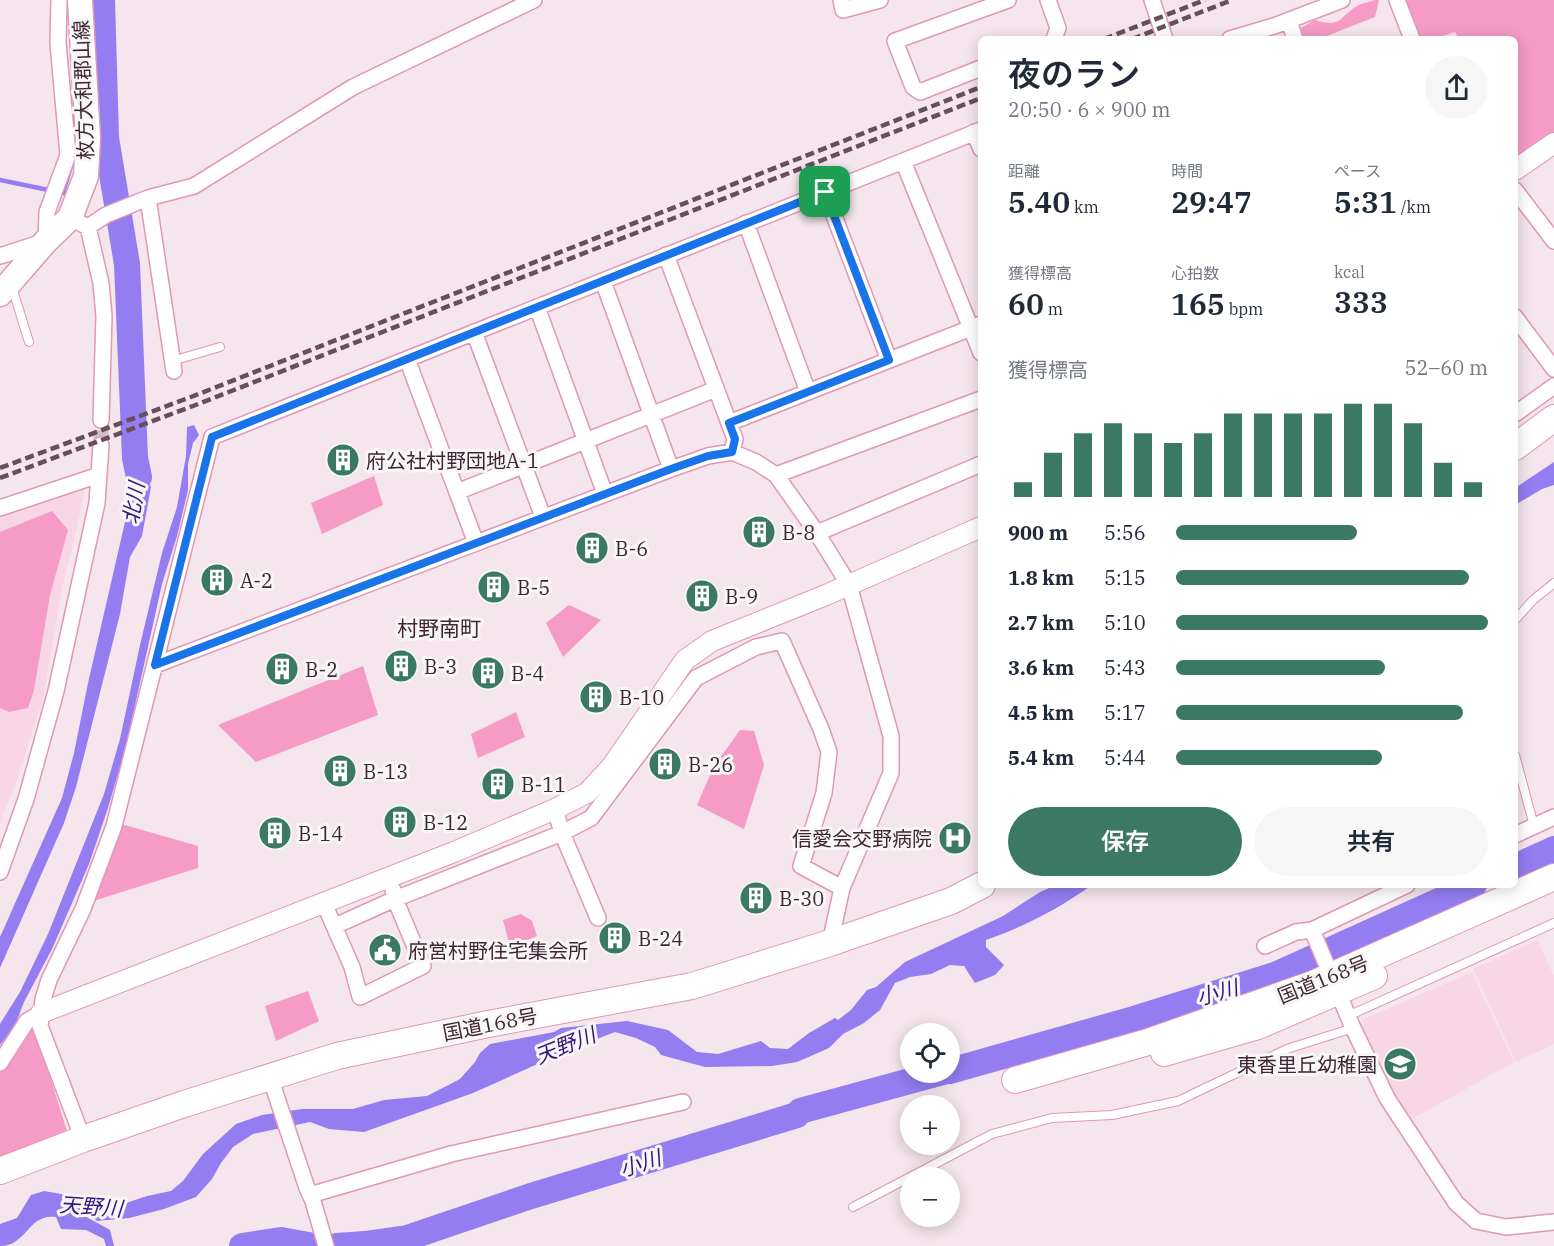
<!DOCTYPE html>
<html lang="ja">
<head>
<meta charset="utf-8">
<style>
  :root { --surface:#fff; --page:#f6f6f7; --text:#1f2937; --muted:#747a83; --accent:#3b7965 }
  body { margin:0; font-family:"IBM Plex Serif","Noto Sans JP",serif; background:var(--page); color:var(--text); height:100vh; display:flex; flex-direction:column; font-size:22px; white-space:nowrap }
  * { box-sizing:border-box; margin:0 }
  p { font-size:20px; color:var(--muted) }
  .icon { flex:none; width:33px; height:33px; fill:none; stroke:currentColor; stroke-width:2; stroke-linecap:round; stroke-linejoin:round }
  .map { position:relative; flex:1; overflow:hidden }
  .sheet { position:absolute; left:978px; top:36px; width:540px; height:852px; display:flex; flex-direction:column; background:var(--surface); border-radius:9px; box-shadow:0 3px 15px #0003 }
  .sheet>* { flex:none }
  .controls { position:absolute; left:900px; top:1023px; display:grid; gap:12px }
  .controls a { display:grid; place-items:center; width:60px; height:60px; border-radius:50%; background:var(--surface); box-shadow:0 3px 15px #0003; font-size:30px }
  .pin { position:absolute; display:grid; place-items:center; width:51px; height:51px; color:#fff; margin:-26px; border-radius:12px; box-shadow:0 3px 9px #0006 }
  .round { display:grid; place-items:center; flex:none; width:63px; height:63px; border-radius:32px; background:var(--page) }
  .headline { display:flex; align-items:center; justify-content:space-between; height:102px; padding:0 30px }
  h1 { font-size:33px; font-weight:600; line-height:45px }
  .figures { display:grid; grid-template-columns:repeat(3,1fr); gap:9px; height:102px; padding:6px 30px }
  .figures div { display:grid; align-content:center }
  .figures b { font-size:30px; font-weight:600 }
  .figures small { font-size:16px; font-weight:400 }
  .figures p { font-size:16px }
  .chart { height:168px; padding:12px 30px }
  .chart p { display:flex; justify-content:space-between }
  .chart svg { width:100%; height:108px; margin-top:6px; stroke:var(--accent); stroke-width:6 }
  .action { display:flex; gap:12px; margin-top:auto; padding:12px 30px }
  .action a { flex:1; height:69px; border-radius:36px; background:var(--accent); color:#fff; font-size:24px; font-weight:600; line-height:69px; text-align:center }
  .action a+a { background:var(--page); color:var(--text) }
  ul { padding:0 30px; list-style:none; font-size:20px }
  li { display:grid; grid-template-columns:96px 72px 1fr; align-items:center; height:45px }
  li i { height:15px; border-radius:8px; background:var(--accent) }
  .map>svg:first-child { display:block }
  .built { fill:#f8d6e5 }
  .green { fill:#f59bc6 }
  .water { fill:#937df1 }
  .lines { fill:none; stroke-linecap:round; stroke-linejoin:round }
  .stream { stroke:#937df1; stroke-width:4.5 }
  .river { stroke:#937df1; stroke-width:26 }
  .minor-tunnel { stroke:#d1bfc7; stroke-width:15; stroke-dasharray:15 8; stroke-linecap:butt }
  .service-casing { stroke:#e097b9; stroke-width:10 }
  .minor-casing { stroke:#e097b9; stroke-width:18 }
  .tertiary-casing { stroke:#e097b9; stroke-width:22 }
  .primary-casing { stroke:#e097b9; stroke-width:27 }
  .trunk-casing { stroke:#e097b9; stroke-width:28 }
  .service { stroke:#fff; stroke-width:8 }
  .minor { stroke:#fff; stroke-width:15 }
  .tertiary { stroke:#fff; stroke-width:20 }
  .primary { stroke:#fff; stroke-width:24 }
  .trunk { stroke:#fff; stroke-width:26 }
  .rail { stroke:#684e5a; stroke-width:4.5; stroke-dasharray:9 4.5; stroke-linecap:butt }
  .route-casing { stroke:#fff; stroke-width:12 }
  .route { stroke:#1a73e8; stroke-width:8 }
  .labels { text-anchor:middle; dominant-baseline:central; stroke-width:6; stroke-linejoin:round; paint-order:stroke }
  .street-label { font-size:20px; fill:#422533; stroke:#f7f7f7 }
  .poi-label { font-size:20px; fill:#422533; stroke:#f7f7f7; text-anchor:start }
  .water-label { font-size:21px; font-style:italic; fill:#38147c; stroke:#f7f7f7 }
  .neighbourhood-label { font-size:21px; fill:#422533; stroke:#f7f7f7 }
</style>
</head>
<body>
<div class="map">
<svg width="1554" height="1246" viewBox="0 0 1554 1246">
  <rect width="100%" height="100%" fill="#f5e5ec"/>
  <path class="built" d="M85,487L77,528L62,588L44,695L15,786L0,822V517Z
    M1537,940L1554,976V1044L1516,1062L1473,969Z
    M1472,972L1514,1062L1412,1119L1385,1089L1361,1034L1362,1020Z"/>
  <path class="green" d="M1375,0H1379L1375,17L1319,39H1304L1301,28L1315,20C1343,28 1337,18 1357,6C1362,3 1370,2 1375,0Z
    M1404,0H1554V136L1515,163V39H1459L1455,32L1434,39H1418Z
    M374,476L383,505L322,534L311,503Z
    M52,511L68,530L50,595L34,690L28,708L9,712L0,708V532Z
    M569,605L601,620L563,657L546,623Z
    M363,666L378,715L256,762L218,725Z
    M516,712L525,737L478,758L471,734Z
    M740,730L754,731L764,765L744,829L697,805L714,766Z
    M118,823L198,846V868L90,902Z
    M521,914L532,921L537,936L510,947L503,920Z
    M308,991L319,1021L276,1041L265,1006Z
    M34,1026L67,1131L0,1157V1071Z"/>
  <path class="water" d="M194,425L199,435L193,443L188,464V490L177,536L162,584L125,750L108,808L89,864L52,949L24,1002L15,1026L0,1045V1024L20,992L48,934L104,794L120,739L140,645L162,553L177,507L186,456L187,427Z
    M130,443H140V465L151,487L142,536L130,557L120,614L76,787L64,823L0,968V937L62,798L74,753L88,683L134,483Z
    M1554,462V485L1542,489L1515,505V488Z
    M1056,885H1092C1058,909 1026,926 986,940V947L1004,965L995,975L975,983L964,966L950,965L931,974L910,977L895,983L880,1010L864,1023L843,1034L829,1048L797,1062L772,1066L705,1067L661,1055L655,1047L636,1038L615,1032L571,1049L473,1093L364,1132L329,1129L310,1122L253,1134L233,1147L221,1163L212,1179L196,1197L164,1209L129,1218L97,1221L91,1215H83L110,1230L114,1246H106L104,1239L86,1230L61,1229L56,1217C28,1213 27,1246 0,1246V1224L17,1218L31,1195L44,1191L112,1203H126L147,1196L171,1191L183,1181L203,1154L236,1124L262,1115L302,1109H353L384,1100L427,1096L460,1079L475,1062L480,1053L490,1044L554,1032L561,1028L627,1021L668,1030L697,1052L718,1054L761,1041L770,1048L788,1049L809,1033L835,1018L838,1020L851,1010L867,990L876,987L905,962L1003,916L1040,892Z"/>
  <g class="lines">
    <path class="stream" d="M0,180L63,193L70,169"/>
    <path class="river" d="M102,0L106,138L127,264L135,458L139,477
      M1515,867L1554,849
      M950,1071L1134,1019L1275,975L1474,885
      M242,1246L281,1240L314,1246
      M337,1246L365,1244L407,1238L531,1196L797,1115L800,1111L943,1072"/>
    <path class="minor-tunnel" d="M101,445V420"/>
    <defs>
      <path id="service" d="M12,287L29,342
        M172,361L220,347
        M1515,620L1533,600L1554,583
        M1515,755L1534,826
        M1348,1016L1554,923
        M853,1207L992,1134L1052,1118L1112,1115L1178,1101L1287,1049L1353,1028"/>
      <path id="minor" d="M841,0L843,10L880,0
        M1048,0L1058,28L1054,39
        M1152,0L1165,39
        M1397,0L1412,39
        M1289,20L1295,39
        M1230,39L1274,26L1342,0
        M981,68L920,92L913,87L895,41L1008,0
        M974,132L981,149
        M903,161L981,353
        M1515,190L1554,241
        M825,192L889,360
        M148,198L174,371
        M80,223L88,227L101,283L104,316L101,420
        M746,223L808,392
        M88,227L106,215L148,198L194,186L353,87L534,0
        M666,255L735,439L732,452
        M0,256L46,241L47,212L68,155L58,43L59,0
        M603,281L671,469
        M537,307L605,494
        M1515,317L1554,369
        M474,332L543,517
        M407,359L476,543
        M1515,414L1554,386
        M729,423L981,324
        M776,475L981,399
        M457,492L716,389
        M0,508L99,475
        M817,533L981,464
        M155,665L671,469L708,456L732,452L756,462L776,475L817,533L849,585L891,736V773L842,888L830,943
        M555,809L562,833L591,818L696,678L756,647L782,641L821,729L829,752L824,793L801,866L842,888
        M1515,835L1554,817
        M0,872L26,799L56,691L97,503L101,445
        M393,890L395,899L562,833L598,918
        M323,901L352,967L360,997L423,966L395,899L335,926
        M1312,930L1353,1028L1387,1098L1456,1203L1476,1221L1506,1227L1554,1222
        M1265,946L1296,932L1312,930L1407,885
        M0,1063L27,1021L41,1013
        M270,1077L307,1188L313,1201L326,1246
        M83,1139L40,1026L43,999L49,980L83,909L114,826L212,437L981,130
        M310,1195L451,1154L683,1102"/>
      <path id="tertiary" d="M1515,170L1554,143
        M41,1013L454,852L555,809L587,793L612,766L685,660L712,641L826,595L981,527"/>
      <path id="primary" d="M0,294L46,241L70,218L86,176L88,138L80,0"/>
      <path id="trunk" d="M1515,447L1554,418
        M1164,1053L1258,1026L1374,976
        M1015,1080L1148,1042L1313,984L1554,877
        M0,1171L83,1139L184,1104L337,1056L488,1024L692,986L830,943L951,901L982,885"/>
    </defs>
    <use href="#service" class="service-casing"/>
    <use href="#minor" class="minor-casing"/>
    <use href="#tertiary" class="tertiary-casing"/>
    <use href="#primary" class="primary-casing"/>
    <use href="#trunk" class="trunk-casing"/>
    <use href="#service" class="service"/>
    <use href="#minor" class="minor"/>
    <use href="#tertiary" class="tertiary"/>
    <use href="#primary" class="primary"/>
    <use href="#trunk" class="trunk"/>
    <path class="rail" d="M1104,39L1205,0
      M1132,39L1232,0
      M0,468L191,397L981,87
      M0,478L193,406L981,98"/>
  </g>
  <g class="lines">
    <defs>
      <path id="route" d="M825,192L889,360L729,423L735,439L732,452L708,456L671,469L155,665L212,437Z"/>
    </defs>
    <use href="#route" class="route-casing"/>
    <use href="#route" class="route"/>
  </g>
  <defs>
    <symbol id="building-disc" viewBox="-11 -11 22 22"><circle r="9.5" fill="#3b7965" stroke="#f7f7f7"/><path d="M-4-6H4V6H1V3H-1V6H-4ZM-2.5-4.3h1.7v1.8h-1.7ZM.8-4.3h1.7v1.8H.8ZM-2.5-1h1.7V.8h-1.7ZM.8-1h1.7V.8H.8Z" fill="#fff"/></symbol>
    <symbol id="hospital-disc" viewBox="-11 -11 22 22"><circle r="9.5" fill="#3b7965" stroke="#f7f7f7"/><path d="M-5-5h3v3.5h4V-5h3V5h-3V1.5h-4V5h-3Z" fill="#fff"/></symbol>
    <symbol id="civic-disc" viewBox="-11 -11 22 22"><circle r="9.5" fill="#3b7965" stroke="#f7f7f7"/><path d="M-.6-6.5H3V-4.5H.6V-3L4-1V1h2V6H-6V1h2V-1L-.6-3ZM-1.2 2.5V6h2.4V2.5Z" fill="#fff"/></symbol>
    <symbol id="school-disc" viewBox="-11 -11 22 22"><circle r="9.5" fill="#3b7965" stroke="#f7f7f7"/><path d="M0-5L7-2L0 1L-7-2ZM-4 1L0 2.5L4 1V4Q0 6-4 4Z" fill="#fff"/></symbol>
  </defs>
  <g fill-rule="evenodd">
    <use href="#building-disc" x="324" y="441" width="38" height="38"/>
    <use href="#building-disc" x="740" y="513" width="38" height="38"/>
    <use href="#building-disc" x="573" y="529" width="38" height="38"/>
    <use href="#building-disc" x="198" y="561" width="38" height="38"/>
    <use href="#building-disc" x="475" y="568" width="38" height="38"/>
    <use href="#building-disc" x="683" y="577" width="38" height="38"/>
    <use href="#building-disc" x="382" y="647" width="38" height="38"/>
    <use href="#building-disc" x="263" y="650" width="38" height="38"/>
    <use href="#building-disc" x="469" y="654" width="38" height="38"/>
    <use href="#building-disc" x="577" y="678" width="38" height="38"/>
    <use href="#building-disc" x="646" y="745" width="38" height="38"/>
    <use href="#building-disc" x="321" y="752" width="38" height="38"/>
    <use href="#building-disc" x="479" y="765" width="38" height="38"/>
    <use href="#building-disc" x="381" y="803" width="38" height="38"/>
    <use href="#building-disc" x="256" y="814" width="38" height="38"/>
    <use href="#hospital-disc" x="936" y="819" width="38" height="38"/>
    <use href="#building-disc" x="737" y="879" width="38" height="38"/>
    <use href="#building-disc" x="596" y="919" width="38" height="38"/>
    <use href="#civic-disc" x="366" y="931" width="38" height="38"/>
    <use href="#school-disc" x="1381" y="1045" width="38" height="38"/>
  </g>
  <g class="labels">
    <g class="street-label">
      <text transform="translate(83 90) rotate(-92)">枚方大和郡山線</text>
      <text transform="translate(1323 979) rotate(-22)">国道168号</text>
      <text transform="translate(490 1024) rotate(-11)">国道168号</text>
    </g>
    <g class="poi-label">
      <text x="366" y="460">府公社村野団地A-1</text>
      <text x="782" y="532">B-8</text>
      <text x="615" y="548">B-6</text>
      <text x="240" y="580">A-2</text>
      <text x="517" y="587">B-5</text>
      <text x="725" y="596">B-9</text>
      <text x="424" y="666">B-3</text>
      <text x="305" y="669">B-2</text>
      <text x="511" y="673">B-4</text>
      <text x="619" y="697">B-10</text>
      <text x="688" y="764">B-26</text>
      <text x="363" y="771">B-13</text>
      <text x="521" y="784">B-11</text>
      <text x="423" y="822">B-12</text>
      <text x="298" y="833">B-14</text>
      <text x="932" y="838" text-anchor="end">信愛会交野病院</text>
      <text x="779" y="898">B-30</text>
      <text x="638" y="938">B-24</text>
      <text x="408" y="950">府営村野住宅集会所</text>
      <text x="1377" y="1064" text-anchor="end">東香里丘幼稚園</text>
    </g>
    <g class="water-label">
      <text transform="translate(133 503) rotate(-81)">北川</text>
      <text transform="translate(1217 992) rotate(-16)">小川</text>
      <text transform="translate(565 1045) rotate(-22)">天野川</text>
      <text transform="translate(640 1163) rotate(-18)">小川</text>
      <text transform="translate(91 1206) rotate(4)">天野川</text>
    </g>
    <g class="neighbourhood-label">
      <text x="439" y="628">村野南町</text>
    </g>
  </g>
</svg>
<div class="controls">
<a><svg class="icon" aria-label="locate" viewBox="0 0 24 24"><circle cx="12" cy="12" r="6"/><path d="M12 2v4M12 18v4M2 12h4M18 12h4"/></svg></a>
<a>+</a>
<a>−</a>
</div>
<div class="pin" style="left:825px;top:192px;background:#1e9e55"><svg class="icon" aria-label="arrive" viewBox="0 0 24 24"><path d="M6 21V4h12l-3 4 3 4H6"/></svg></div>
<section class="sheet">
<div class="headline"><div><h1>夜のラン</h1><p>20:50 · 6 × 900 m</p></div><a class="round"><svg class="icon" aria-label="share" viewBox="0 0 24 24"><path d="M12 15V3M7 8l5-5 5 5M5 13v7h14v-7"/></svg></a></div>
<div class="figures">
<div><p>距離</p><b>5.40<small> km</small></b></div>
<div><p>時間</p><b>29:47</b></div>
<div><p>ペース</p><b>5:31<small> /km</small></b></div>
</div>
<div class="figures">
<div><p>獲得標高</p><b>60<small> m</small></b></div>
<div><p>心拍数</p><b>165<small> bpm</small></b></div>
<div><p>kcal</p><b>333</b></div>
</div>
<div class="chart"><p><span>獲得標高</span>52–60 m</p>
<svg viewBox="0 0 160 44" preserveAspectRatio="none"><path d="M5 44V38M15 44V26M25 44V18M35 44V14M45 44V18M55 44V22M65 44V18M75 44V10M85 44V10M95 44V10M105 44V10M115 44V6M125 44V6M135 44V14M145 44V30M155 44V38"/></svg>
</div>
<ul>
<li><b>900 m</b>5:56<i style="width:58%"></i></li>
<li><b>1.8 km</b>5:15<i style="width:94%"></i></li>
<li><b>2.7 km</b>5:10<i style="width:100%"></i></li>
<li><b>3.6 km</b>5:43<i style="width:67%"></i></li>
<li><b>4.5 km</b>5:17<i style="width:92%"></i></li>
<li><b>5.4 km</b>5:44<i style="width:66%"></i></li>
</ul>
<div class="action"><a>保存</a><a>共有</a></div>
</section>
</div>
</body>
</html>
